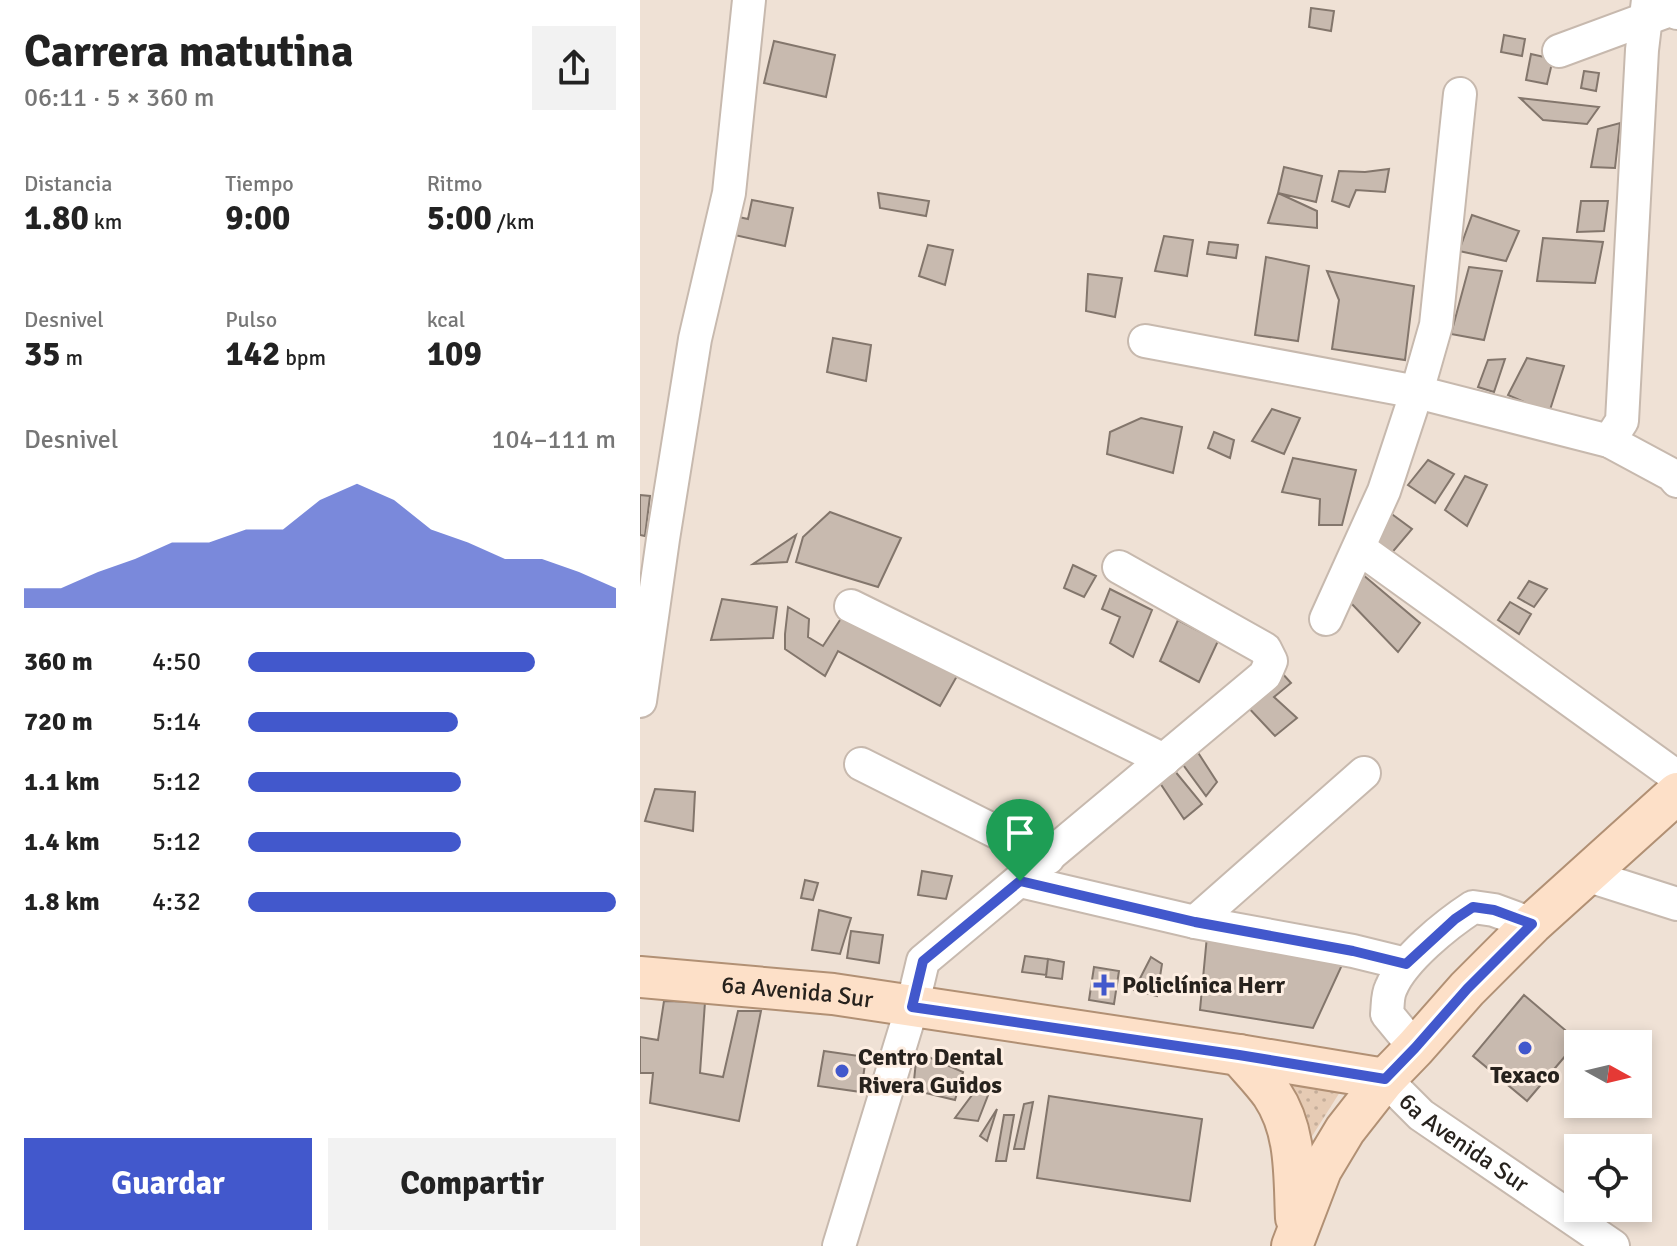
<!DOCTYPE html>
<html lang="es">
<head>
<meta charset="utf-8">
<style>
  :root { --surface:#fff; --page:#f2f2f2; --text:#222; --muted:#767676; --accent:#4258cc }
  body { margin:0; font-family:Signika,sans-serif; background:var(--page); color:var(--text); height:100vh; display:flex; flex-direction:column; font-size:30px; white-space:nowrap }
  * { box-sizing:border-box; margin:0 }
  p { font-size:26px; color:var(--muted) }
  .icon { flex:none; width:44px; height:44px; fill:none; stroke:currentColor; stroke-width:2; stroke-linecap:round; stroke-linejoin:round }
  .map { position:relative; flex:1; overflow:hidden }
  .sheet { display:flex; flex-direction:column; background:var(--surface); width:640px }
  .sheet>* { flex:none }
  .needle { width:52px; rotate:98deg }
  .controls { position:absolute; left:924px; top:1030px; display:grid; gap:16px }
  .controls a { display:grid; place-items:center; width:88px; height:88px; border-radius:0px; background:var(--surface); box-shadow:0 4px 12px #0003; font-size:40px }
  .pin { position:absolute; display:grid; place-items:center; width:68px; height:68px; color:#fff; margin:-82px -34px; border-radius:50% 50% 50% 0; rotate:-45deg; box-shadow:0 0 8px #0007 }
  .pin .icon { rotate:45deg }
  .round { display:grid; place-items:center; flex:none; width:84px; height:84px; border-radius:0px; background:var(--page) }
  .head { display:flex; align-items:center; justify-content:space-between; height:136px; padding:0 24px }
  h1 { font-size:44px; font-weight:700; line-height:60px }
  .stats { display:grid; grid-template-columns:repeat(3,1fr); gap:12px; height:136px; padding:8px 24px }
  .stats div { display:grid; align-content:center }
  .stats b { font-size:34px; font-weight:700 }
  .stats small { font-size:22px; font-weight:400 }
  .stats p { font-size:22px }
  .chart { height:224px; padding:16px 24px }
  .chart p { display:flex; justify-content:space-between }
  .chart svg { width:100%; height:144px; margin-top:8px; fill:var(--accent); opacity:.7 }
  .cta { display:flex; gap:16px; margin-top:auto; padding:16px 24px }
  .cta a { flex:1; height:92px; border-radius:0px; background:var(--accent); color:#fff; font-size:32px; font-weight:700; line-height:92px; text-align:center }
  .cta a+a { background:var(--page); color:var(--text) }
  ul { padding:0 24px; list-style:none; font-size:26px }
  li { display:grid; grid-template-columns:128px 96px 1fr; align-items:center; height:60px }
  li i { height:20px; border-radius:10px; background:var(--accent) }
  main { display:flex; flex:1; min-height:0 }
  .map>svg:first-child { display:block }
  .grass { fill:url(#grass-dots) }
  .building { fill:#c8baaf; stroke:#83766c; stroke-width:2 }
  .lines { fill:none; stroke-linecap:round; stroke-linejoin:round }
  .minor-casing { stroke:#c7b9ae; stroke-width:36 }
  .major-casing { stroke:#b19074; stroke-width:44 }
  .minor { stroke:#fff; stroke-width:32 }
  .major { stroke:#fde0c8; stroke-width:40 }
  .route-casing { stroke:#fff; stroke-width:16 }
  .route { stroke:#4258cc; stroke-width:10 }
  .poi-dot { fill:#4258cc; stroke:#fdeee2; stroke-width:3 }
  .labels { text-anchor:middle; dominant-baseline:central; stroke-width:6; stroke-linejoin:round; paint-order:stroke }
  .poi-label { font-size:24px; font-weight:bold; fill:#27221d; stroke:#fdeee2; text-anchor:start }
  .street-label { font-size:24px; fill:#27221d; stroke:#fdeee2 }
</style>
</head>
<body>
<main>
<section class="sheet">
<div class="head"><div><h1>Carrera matutina</h1><p>06:11 · 5 × 360 m</p></div><a class="round"><svg class="icon" aria-label="share" viewBox="0 0 24 24"><path d="M12 15V3M7 8l5-5 5 5M5 13v7h14v-7"/></svg></a></div>
<div class="stats">
<div><p>Distancia</p><b>1.80<small> km</small></b></div>
<div><p>Tiempo</p><b>9:00</b></div>
<div><p>Ritmo</p><b>5:00<small> /km</small></b></div>
</div>
<div class="stats">
<div><p>Desnivel</p><b>35<small> m</small></b></div>
<div><p>Pulso</p><b>142<small> bpm</small></b></div>
<div><p>kcal</p><b>109</b></div>
</div>
<div class="chart"><p><span>Desnivel</span>104–111 m</p>
<svg viewBox="0 0 160 44" preserveAspectRatio="none"><path d="M0 44V38L10 38L20 33L30 29L40 24L50 24L60 20L70 20L80 11L90 6L100 11L110 20L120 24L130 29L140 29L150 33L160 38V44z"/></svg>
</div>
<ul>
<li><b>360 m</b>4:50<i style="width:78%"></i></li>
<li><b>720 m</b>5:14<i style="width:57%"></i></li>
<li><b>1.1 km</b>5:12<i style="width:58%"></i></li>
<li><b>1.4 km</b>5:12<i style="width:58%"></i></li>
<li><b>1.8 km</b>4:32<i style="width:100%"></i></li>
</ul>
<div class="cta"><a>Guardar</a><a>Compartir</a></div>
</section>
<div class="map">
<svg width="1037" height="1246" viewBox="0 0 1037 1246">
  <defs>
    <pattern id="grass-dots" width="8" height="8" patternUnits="userSpaceOnUse" patternTransform="scale(2)"><rect width="8" height="8" fill="#e6cbb4"/><path d="M2 2h.1M6 6h.1" fill="none" stroke="#c5ae9a" stroke-width="1.8" stroke-linecap="round"/></pattern>
  </defs>
  <rect width="100%" height="100%" fill="#efe1d5"/>
  <path class="grass" d="M644,1073L705,1084L669,1141L661,1102Z"/>
  <path class="building" d="M671,8L694,11L691,31L669,27Z
    M864,35L885,39L882,56L861,52Z
    M134,41L195,55L186,97L124,83Z
    M891,54L913,59L907,84L886,80Z
    M944,71L959,73L956,91L941,88Z
    M880,98L959,107L947,124L903,120Z
    M980,123L975,168L951,167L958,129Z
    M644,167L682,176L676,202L638,193Z
    M749,169L745,192L716,190L709,207L692,201L699,171L725,172Z
    M238,193L289,201L286,216L240,208Z
    M638,193L677,211V228L628,223Z
    M112,200L153,208L145,246L90,234L94,216L108,219Z
    M941,201H968L964,231L937,232Z
    M832,215L879,231L866,261L819,251Z
    M524,236L553,240L547,276L515,271Z
    M903,238L963,242L955,283L897,281Z
    M569,242L598,245L596,258L567,254Z
    M288,245L313,250L305,285L279,276Z
    M626,257L669,266L658,341L615,335Z
    M829,267L862,271L844,340L811,334Z
    M687,271L774,286L765,360L692,349L699,300Z
    M448,274L482,278L475,317L446,311Z
    M193,338L231,345L226,381L187,372Z
    M887,358L924,366L909,413L868,395Z
    M865,359L854,392L838,387L848,360Z
    M632,409L660,418L644,454L612,441Z
    M501,418L542,427L533,473L467,454L470,432Z
    M574,432L594,440L590,458L568,448Z
    M653,458L716,470L702,525H679L680,499L642,492Z
    M788,460L814,474L795,503L768,485Z
    M825,476L847,485L827,526L805,510Z
    M0,495L10,496L5,536L0,535Z
    M190,512L261,538L238,587L156,562L163,537Z
    M749,512L772,529L750,555L730,543Z
    M156,535L147,562L113,564Z
    M433,565L456,576L444,597L424,588Z
    M722,574L780,623L758,652L709,601Z
    M889,581L907,589L894,607L878,598Z
    M470,589L512,610L493,657L470,643L480,617L462,609Z
    M82,599L137,607L133,638L71,640Z
    M870,602L891,614L879,634L858,620Z
    M148,607L169,619L168,637L183,646L202,617L321,669L300,706L198,651L185,676L145,649V634Z
    M538,620L578,641L559,682L520,661Z
    M641,672L651,683L634,697L657,718L635,736L605,704Z
    M557,751L577,782L566,796L541,762Z
    M534,770L562,804L544,819L518,780Z
    M15,789L55,792L53,831L5,821Z
    M282,871L312,876L306,899L278,895Z
    M165,880L178,883L173,900L161,898Z
    M179,910L211,918L200,954L172,950Z
    M211,931L243,935L239,963L207,958Z
    M567,936L702,965L673,1028L560,1010Z
    M385,956L408,959L406,975L382,972Z
    M511,957L522,964L517,996L494,990Z
    M408,959L424,962L422,979L406,977Z
    M454,967L479,971L474,1004L449,1000Z
    M884,995L938,1041L887,1101L833,1056Z
    M24,1001L65,1002L60,1073L83,1077L98,1011H121L99,1121L10,1103L13,1073H0V1037L18,1040Z
    M184,1051L226,1057L221,1092L178,1086Z
    M277,1052L323,1072L315,1100L273,1090Z
    M336,1082L352,1085L338,1121L315,1118L332,1095Z
    M409,1096L562,1119L550,1201L397,1178Z
    M393,1102L384,1149H374L384,1104Z
    M357,1109L347,1141L340,1136Z
    M364,1115H374L366,1161H356Z"/>
  <g class="lines">
    <defs>
      <g id="minor">
        <path d="M919,51L1030,10L1037,13"/>
        <path d="M505,341L777,392L969,441L1032,475L1037,481"/>
        <path d="M969,441L982,421L1002,50L1008,0"/>
        <path d="M719,548L1037,777"/>
        <path d="M211,606L524,760"/>
        <path d="M686,619L744,491L778,388L796,325L820,94"/>
        <path d="M0,701L23,539L55,339L89,193L109,0"/>
        <path d="M221,764L408,858"/>
        <path d="M946,875L1037,904"/>
        <path d="M380,881L555,922L713,951L766,964"/>
        <path d="M555,922L724,773"/>
        <path d="M775,1048L747,1014C748,1006 747,996 751,988C763,959 807,924 833,907L854,910L892,924"/>
        <path id="s1" d="M745,1079L781,1115L973,1246"/>
        <path d="M199,1246L272,1007L283,961L625,675L631,661L625,649L479,567"/>
      </g>
      <g id="major">
        <path id="s2" d="M0,977L193,994L599,1055L745,1079"/>
        <path d="M599,1055C609,1067 622,1080 632,1094C657,1131 654,1176 656,1218"/>
        <path d="M652,1246L681,1170L705,1130L745,1079L775,1048L827,989L892,924L1037,793"/>
      </g>
    </defs>
    <use href="#minor" class="minor-casing"/>
    <use href="#major" class="major-casing"/>
    <use href="#minor" class="minor"/>
    <use href="#major" class="major"/>
  </g>
  <g class="lines">
    <defs>
      <path id="route" d="M380,881L555,922L713,951L766,964L815,919L833,907L854,910L892,924L827,989L775,1048L745,1079L599,1055L272,1007L283,961Z"/>
    </defs>
    <use href="#route" class="route-casing"/>
    <use href="#route" class="route"/>
  </g>
  <g class="poi-dot">
    <path d="M460 973h8v8h8v8h-8v8h-8v-8h-8v-8h8z"/>
    <circle cx="885" cy="1048" r="8"/>
    <circle cx="202" cy="1071" r="8"/>
  </g>
  <g class="labels">
    <g class="poi-label">
      <text x="482" y="985">Policlínica Herr</text>
      <text x="218" y="1057">Centro Dental<tspan x="218" dy="28">Rivera Guidos</tspan></text>
      <text x="885" y="1075" text-anchor="middle">Texaco</text>
    </g>
    <g class="street-label">
      <text stroke="none"><textPath href="#s2" startOffset="158">6a Avenida Sur</textPath></text>
      <text stroke="none"><textPath href="#s1" startOffset="102">6a Avenida Sur</textPath></text>
    </g>
  </g>
</svg>
<div class="controls">
<a><svg class="needle" viewBox="-14 -14 28 28"><path d="M0-13l5 13h-10z" fill="#e53935"/><path d="M0 13l5-13h-10z" fill="#767676"/></svg></a>
<a><svg class="icon" aria-label="locate" viewBox="0 0 24 24"><circle cx="12" cy="12" r="6"/><path d="M12 2v4M12 18v4M2 12h4M18 12h4"/></svg></a>
</div>
<div class="pin" style="left:380px;top:881px;background:#1e9e55"><svg class="icon" aria-label="arrive" viewBox="0 0 24 24"><path d="M6 21V4h12l-3 4 3 4H6"/></svg></div>
</div>
</main>
</body>
</html>
